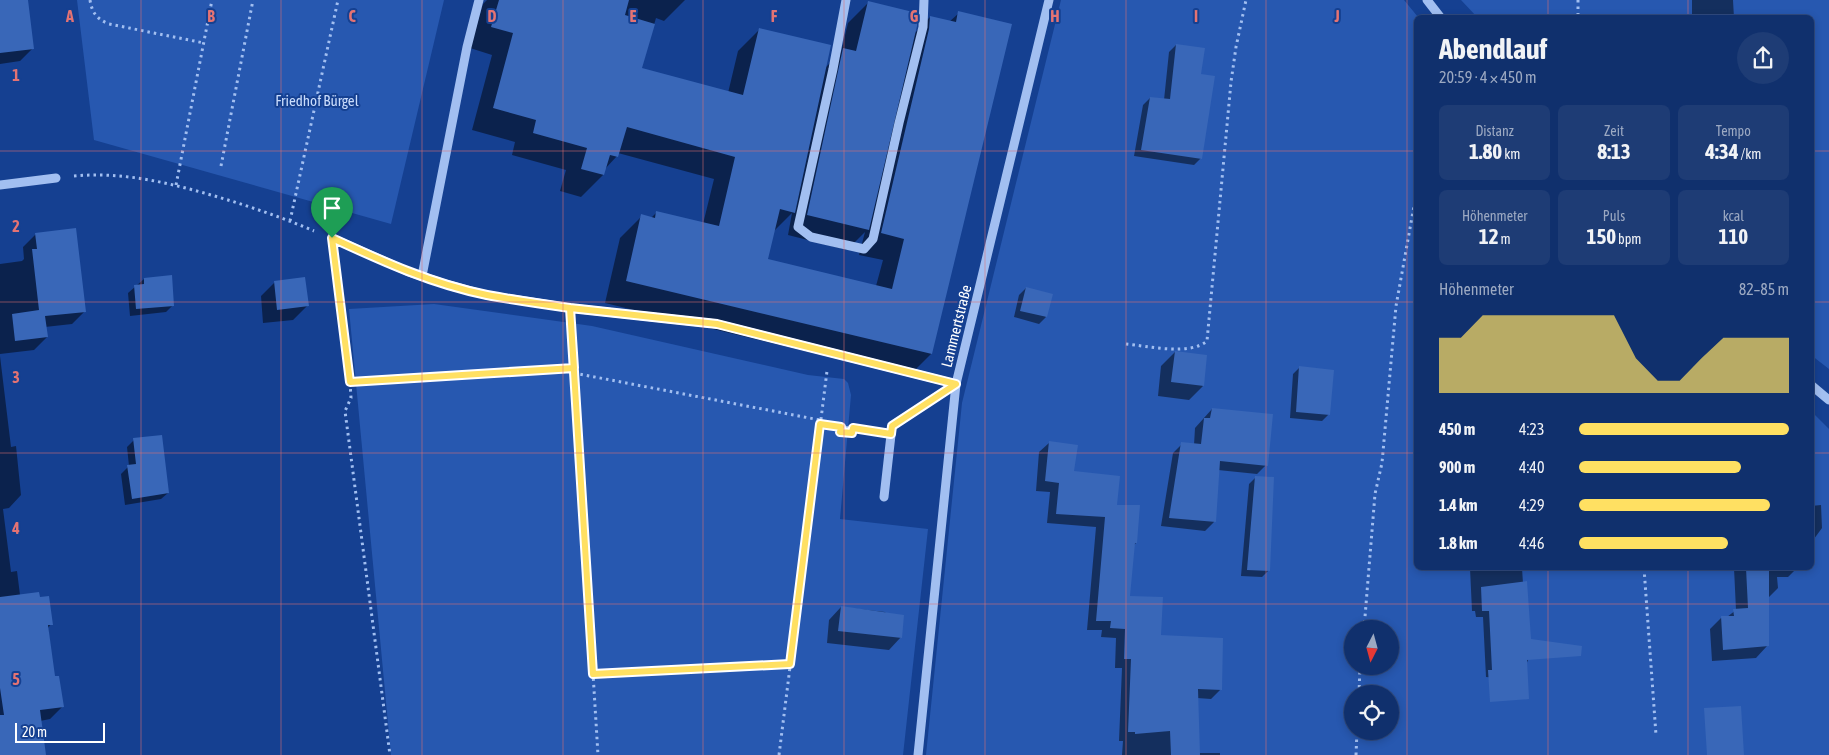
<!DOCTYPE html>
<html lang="de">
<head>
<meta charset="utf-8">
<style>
  :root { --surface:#10306d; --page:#1e3c75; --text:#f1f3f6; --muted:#9ca9c2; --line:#304b80; --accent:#ffe062 }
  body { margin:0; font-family:"Asap Condensed",sans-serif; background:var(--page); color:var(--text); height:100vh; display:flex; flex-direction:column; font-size:19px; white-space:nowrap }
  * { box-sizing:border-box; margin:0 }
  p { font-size:16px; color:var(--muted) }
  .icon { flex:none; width:28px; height:28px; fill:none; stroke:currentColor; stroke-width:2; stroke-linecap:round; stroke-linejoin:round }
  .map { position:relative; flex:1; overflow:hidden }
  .details { position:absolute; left:1414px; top:15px; width:400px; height:555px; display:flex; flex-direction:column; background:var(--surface); border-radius:8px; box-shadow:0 2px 8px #0003,0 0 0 1px var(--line) }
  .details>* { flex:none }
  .needle { width:32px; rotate:186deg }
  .buttons { position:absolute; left:1344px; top:620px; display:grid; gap:10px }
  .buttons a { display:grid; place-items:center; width:55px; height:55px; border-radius:50%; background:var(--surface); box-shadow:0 2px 8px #0003,0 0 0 1px var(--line); font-size:25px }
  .scale { position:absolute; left:15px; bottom:12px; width:90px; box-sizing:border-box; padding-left:5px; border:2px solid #fff; border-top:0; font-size:14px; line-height:18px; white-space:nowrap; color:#fff; -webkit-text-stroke:4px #154091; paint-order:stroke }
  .pin { position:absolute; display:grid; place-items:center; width:42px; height:42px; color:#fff; margin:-51px -21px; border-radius:50% 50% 50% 0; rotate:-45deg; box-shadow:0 0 5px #0007 }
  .pin .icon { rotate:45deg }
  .round { display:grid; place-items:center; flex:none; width:52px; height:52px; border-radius:26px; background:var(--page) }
  .overview { display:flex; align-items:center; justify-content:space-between; height:85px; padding:0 25px }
  h1 { font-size:28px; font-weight:700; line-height:38px }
  .figures { display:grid; grid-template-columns:repeat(3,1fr); gap:8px; height:85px; padding:5px 25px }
  .figures div { display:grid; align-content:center; border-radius:8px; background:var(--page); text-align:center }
  .figures b { font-size:21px; font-weight:700 }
  .figures small { font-size:14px; font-weight:400 }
  .figures p { font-size:14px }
  .chart { height:140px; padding:10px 25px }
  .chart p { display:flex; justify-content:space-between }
  .chart svg { width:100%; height:90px; margin-top:5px; fill:var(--accent); opacity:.7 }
  ul { padding:0 25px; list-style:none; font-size:16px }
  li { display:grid; grid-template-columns:80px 60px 1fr; align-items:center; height:38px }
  li i { height:12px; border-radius:6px; background:var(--accent) }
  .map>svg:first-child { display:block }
  .green { fill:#2758b0; fill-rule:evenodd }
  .shadow { fill:#0007; fill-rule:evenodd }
  .building { fill:#3967b8 }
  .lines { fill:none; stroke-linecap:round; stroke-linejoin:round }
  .path { stroke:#a2bff1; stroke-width:3; stroke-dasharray:2.5 4; stroke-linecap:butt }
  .minor { stroke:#a2bff1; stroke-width:9 }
  .route-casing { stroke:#fff; stroke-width:10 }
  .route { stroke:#ffe062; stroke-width:6 }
  .grid { fill:none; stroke:#e47373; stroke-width:1; stroke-opacity:0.55 }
  .labels { text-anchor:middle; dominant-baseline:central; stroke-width:4; stroke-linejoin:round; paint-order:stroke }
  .park-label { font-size:15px; fill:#c9dcfc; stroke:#154091 }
  .street-label { font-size:15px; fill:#fff; stroke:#154091 }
  .grid-label { font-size:16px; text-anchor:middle; font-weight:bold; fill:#e47373; stroke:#154091; stroke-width:4; stroke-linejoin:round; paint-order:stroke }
</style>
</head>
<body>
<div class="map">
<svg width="1829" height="755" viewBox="0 0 1829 755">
  <rect width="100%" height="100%" fill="#154091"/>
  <path class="green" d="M77,0H444L391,224L94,140Z
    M1061,0H1404L1418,17L1416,18V568H1811V411L1829,429V755H926L962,403ZM1352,629H1390V666H1352ZM1352,694H1390V731H1352Z
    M1461,0H1829V369L1811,355V18L1477,17Z
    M434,304L592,326L808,375L844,379L848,383L851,395L840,519L928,529L903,755H391L349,309Z"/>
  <path class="shadow" d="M0,0H26L33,48L20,61L0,64Z
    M487,0H685L664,21L656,18L641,69L728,93L738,51L760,29L825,68L841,52L848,23L868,3L914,34L930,17L949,22L959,13L931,354L909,376L605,303L620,238L642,216L651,218L656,213L703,224L714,179L618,153L617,156L605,169L603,175L581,197L560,191L566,170L512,155L515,142L472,130L492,55L470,48L483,4ZM792,213L788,235L847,250L865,232L859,255L883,260L876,286L767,260L773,232Z
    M1692,0H1733L1734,18H1692Z
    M1176,45L1200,75L1201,158L1194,165L1134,156L1143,105L1150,98L1164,100L1169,52Z
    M36,234L85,311L72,324L45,327L47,337L34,350L0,354V264L22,261L24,259L23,247Z
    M144,279L173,305L166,312L130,316L128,293Z
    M275,282L307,306L293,320L263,323L261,296Z
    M1026,288L1046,317L1039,324L1014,317L1019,295Z
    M1175,352L1203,386L1189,400L1158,396L1161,366Z
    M0,356L11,447L16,446L21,495L9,508L3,509L11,572L17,571L20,595L39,599L51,624L48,628L54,678L62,707L50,719L40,721L45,755H0Z
    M1300,367L1329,414L1322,421L1290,418L1293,374Z
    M1212,409L1266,465L1257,474L1218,470L1214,522L1205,531L1161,526L1173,453L1182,444L1194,445L1195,428Z
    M134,440L168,493L161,499L125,505L121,474L129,466L127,447Z
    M1049,443L1073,472L1116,506L1136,543L1133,546L1129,597L1160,636L1221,689L1211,699L1197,698L1198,753H1220V755H1122L1123,741H1119L1122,668H1115L1116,638L1101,637L1102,630H1087L1096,527L1047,523L1050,492L1036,491L1039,452Z
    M1256,477L1269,570L1262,577L1241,576L1249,484Z
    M1821,505L1822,528L1811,543V506Z
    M1470,568H1522L1528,660L1520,680L1486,677L1483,617H1476L1475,611H1472Z
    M1734,568H1797L1788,577H1777L1778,588L1768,598L1767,646L1756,658L1712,661L1710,629L1721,618L1727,617L1736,610Z
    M841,607L885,612L901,637L889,650L827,643L829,620Z
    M1390,635H1392L1390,654Z
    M1362,666H1385L1382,668Z"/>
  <path class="building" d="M0,0H28L34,49L0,53Z
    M499,0H629L625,15L655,24L642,68L743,95L759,28L831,45L795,213L780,209L768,259L892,289L904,239L881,233L929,29L930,16L956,22L958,11L1012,24L932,354L626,281L641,214L655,218L656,211L719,226L735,157L627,127L618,157L610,155L604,175L581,169L587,148L533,133L536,120L493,108L513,33L491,27Z
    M868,1L917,13V26L869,230L807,215L843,48L856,51Z
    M1176,44L1205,48L1201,74L1215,76L1202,159L1141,150L1150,97L1170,99Z
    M76,228L86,312L45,316L48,337L15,341L12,314L39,310L32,249H37L35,233Z
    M172,275L174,306L136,309L134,285L144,284V278Z
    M305,277L309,306L277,310L274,281Z
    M1026,287L1053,294L1047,317L1020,311Z
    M1175,351L1207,355L1204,386L1171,382Z
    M1299,366L1334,370L1330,415L1296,412Z
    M1212,408L1273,414L1268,466L1220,461L1216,522L1169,518L1181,442L1201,444L1204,418H1210Z
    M162,435L169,493L132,499L127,465L136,464L133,438Z
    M1049,441L1078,445L1074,471L1120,476L1117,505H1140L1137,543H1135L1130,596L1163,597L1161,635L1223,638L1222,690L1198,689L1200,755H1171L1170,731L1135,734V732H1128L1131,659H1124L1125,629L1110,628L1111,621H1096L1105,517L1056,514L1059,483L1045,481Z
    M1255,476L1274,477L1270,571L1247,570Z
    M1746,568H1769V646L1723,650L1721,616H1734L1733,609L1748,608Z
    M1527,581L1531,639L1582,646L1581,656L1527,660L1529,699L1490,702L1488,670H1492L1489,611H1482L1481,587Z
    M39,592L40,597L49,596L53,625H48L55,676H59L64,707L40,710L46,755H0V715H4L0,688V597Z
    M841,606L904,615L902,638L838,631Z
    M1741,706L1744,755H1707L1704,708Z"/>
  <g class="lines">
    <path class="path" d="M90,0C92,13 97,19 109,24L204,43
      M1578,0V18
      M221,166L253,0
      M74,176C127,171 178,185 228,200C257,209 286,219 314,231
      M176,185L212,0
      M290,221L338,0
      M335,260L350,382L351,398L345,411L390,755
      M572,328L598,755
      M1126,344C1148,346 1189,356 1207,341L1231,82L1236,47L1246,0
      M574,373L820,420
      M350,382L574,368
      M820,424L873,431
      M841,427L840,432L852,433L853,428
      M1644,568L1656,735
      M1364,629L1375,494L1382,463L1396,306L1416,195
      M593,674L790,664
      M1359,694L1360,666
      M779,755L827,371
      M1356,755L1357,731"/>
    <path class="minor" d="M846,0L833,69L798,227L811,237L864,249L873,239L899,123L923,27L924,0
      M1427,0L1441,18
      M0,185L56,178
      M332,238L409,272L442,283L486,295L570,308L717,324L956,384
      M422,276L467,47L479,0
      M1811,385L1829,400
      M884,497L892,426L956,384
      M918,755L956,384L1049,0"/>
  </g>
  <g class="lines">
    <defs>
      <path id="route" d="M332,238C382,261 432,284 487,295C514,300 542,304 570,308L593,674L790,664L820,424L841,427L840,432L852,433L853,428L891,434L892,426L956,384L717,324L570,308L574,368L350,382L332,238"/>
    </defs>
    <use href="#route" class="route-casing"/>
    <use href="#route" class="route"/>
  </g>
  <path class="grid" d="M141,0V755M281,0V755M422,0V755M563,0V755M703,0V755M844,0V755M985,0V755M1126,0V755M1266,0V755M1407,0V755M1548,0V18M1688,0V18M0,151H1416M1811,151H1829M0,302H1416M1811,302H1829M0,453H1416M1811,453H1829M1548,568V755M1688,568V755M0,604H1829"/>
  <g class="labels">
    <g class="park-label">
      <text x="317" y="100">Friedhof Bürgel</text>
    </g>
    <g class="street-label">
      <text transform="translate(956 326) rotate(-76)">Lammertstraße</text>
    </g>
  </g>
  <g class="grid-label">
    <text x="70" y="22">A</text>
    <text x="211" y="22">B</text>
    <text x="352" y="22">C</text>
    <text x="492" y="22">D</text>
    <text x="633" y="22">E</text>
    <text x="774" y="22">F</text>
    <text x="914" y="22">G</text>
    <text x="1055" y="22">H</text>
    <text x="1196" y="22">I</text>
    <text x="1337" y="22">J</text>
    <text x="16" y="81">1</text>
    <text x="16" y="232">2</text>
    <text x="16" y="383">3</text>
    <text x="16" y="534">4</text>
    <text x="16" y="685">5</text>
  </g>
</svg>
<div class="buttons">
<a><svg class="needle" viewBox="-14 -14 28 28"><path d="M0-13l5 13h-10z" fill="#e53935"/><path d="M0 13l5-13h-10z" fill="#9ca9c2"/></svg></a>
<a><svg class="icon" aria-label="locate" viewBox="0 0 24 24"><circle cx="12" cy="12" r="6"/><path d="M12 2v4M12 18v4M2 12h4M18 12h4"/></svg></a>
</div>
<div class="scale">20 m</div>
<div class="pin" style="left:332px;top:238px;background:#1e9e55"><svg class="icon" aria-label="arrive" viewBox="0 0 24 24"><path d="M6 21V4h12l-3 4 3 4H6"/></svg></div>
<section class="details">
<div class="overview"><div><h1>Abendlauf</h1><p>20:59 · 4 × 450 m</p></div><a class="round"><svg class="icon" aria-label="share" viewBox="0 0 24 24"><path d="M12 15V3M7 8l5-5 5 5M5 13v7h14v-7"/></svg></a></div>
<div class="figures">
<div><p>Distanz</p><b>1.80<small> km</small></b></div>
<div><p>Zeit</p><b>8:13</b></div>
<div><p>Tempo</p><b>4:34<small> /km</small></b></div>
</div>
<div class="figures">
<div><p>Höhenmeter</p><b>12<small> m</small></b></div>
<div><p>Puls</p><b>150<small> bpm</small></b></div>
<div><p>kcal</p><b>110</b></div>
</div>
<div class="chart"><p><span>Höhenmeter</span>82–85 m</p>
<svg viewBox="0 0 160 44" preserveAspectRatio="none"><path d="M0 44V17L10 17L20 6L30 6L40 6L50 6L60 6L70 6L80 6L90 27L100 38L110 38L120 27L130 17L140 17L150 17L160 17V44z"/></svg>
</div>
<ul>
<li><b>450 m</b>4:23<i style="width:100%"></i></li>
<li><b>900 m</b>4:40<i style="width:77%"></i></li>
<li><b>1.4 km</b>4:29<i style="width:91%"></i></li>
<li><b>1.8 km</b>4:46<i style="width:71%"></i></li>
</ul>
</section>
</div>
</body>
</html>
